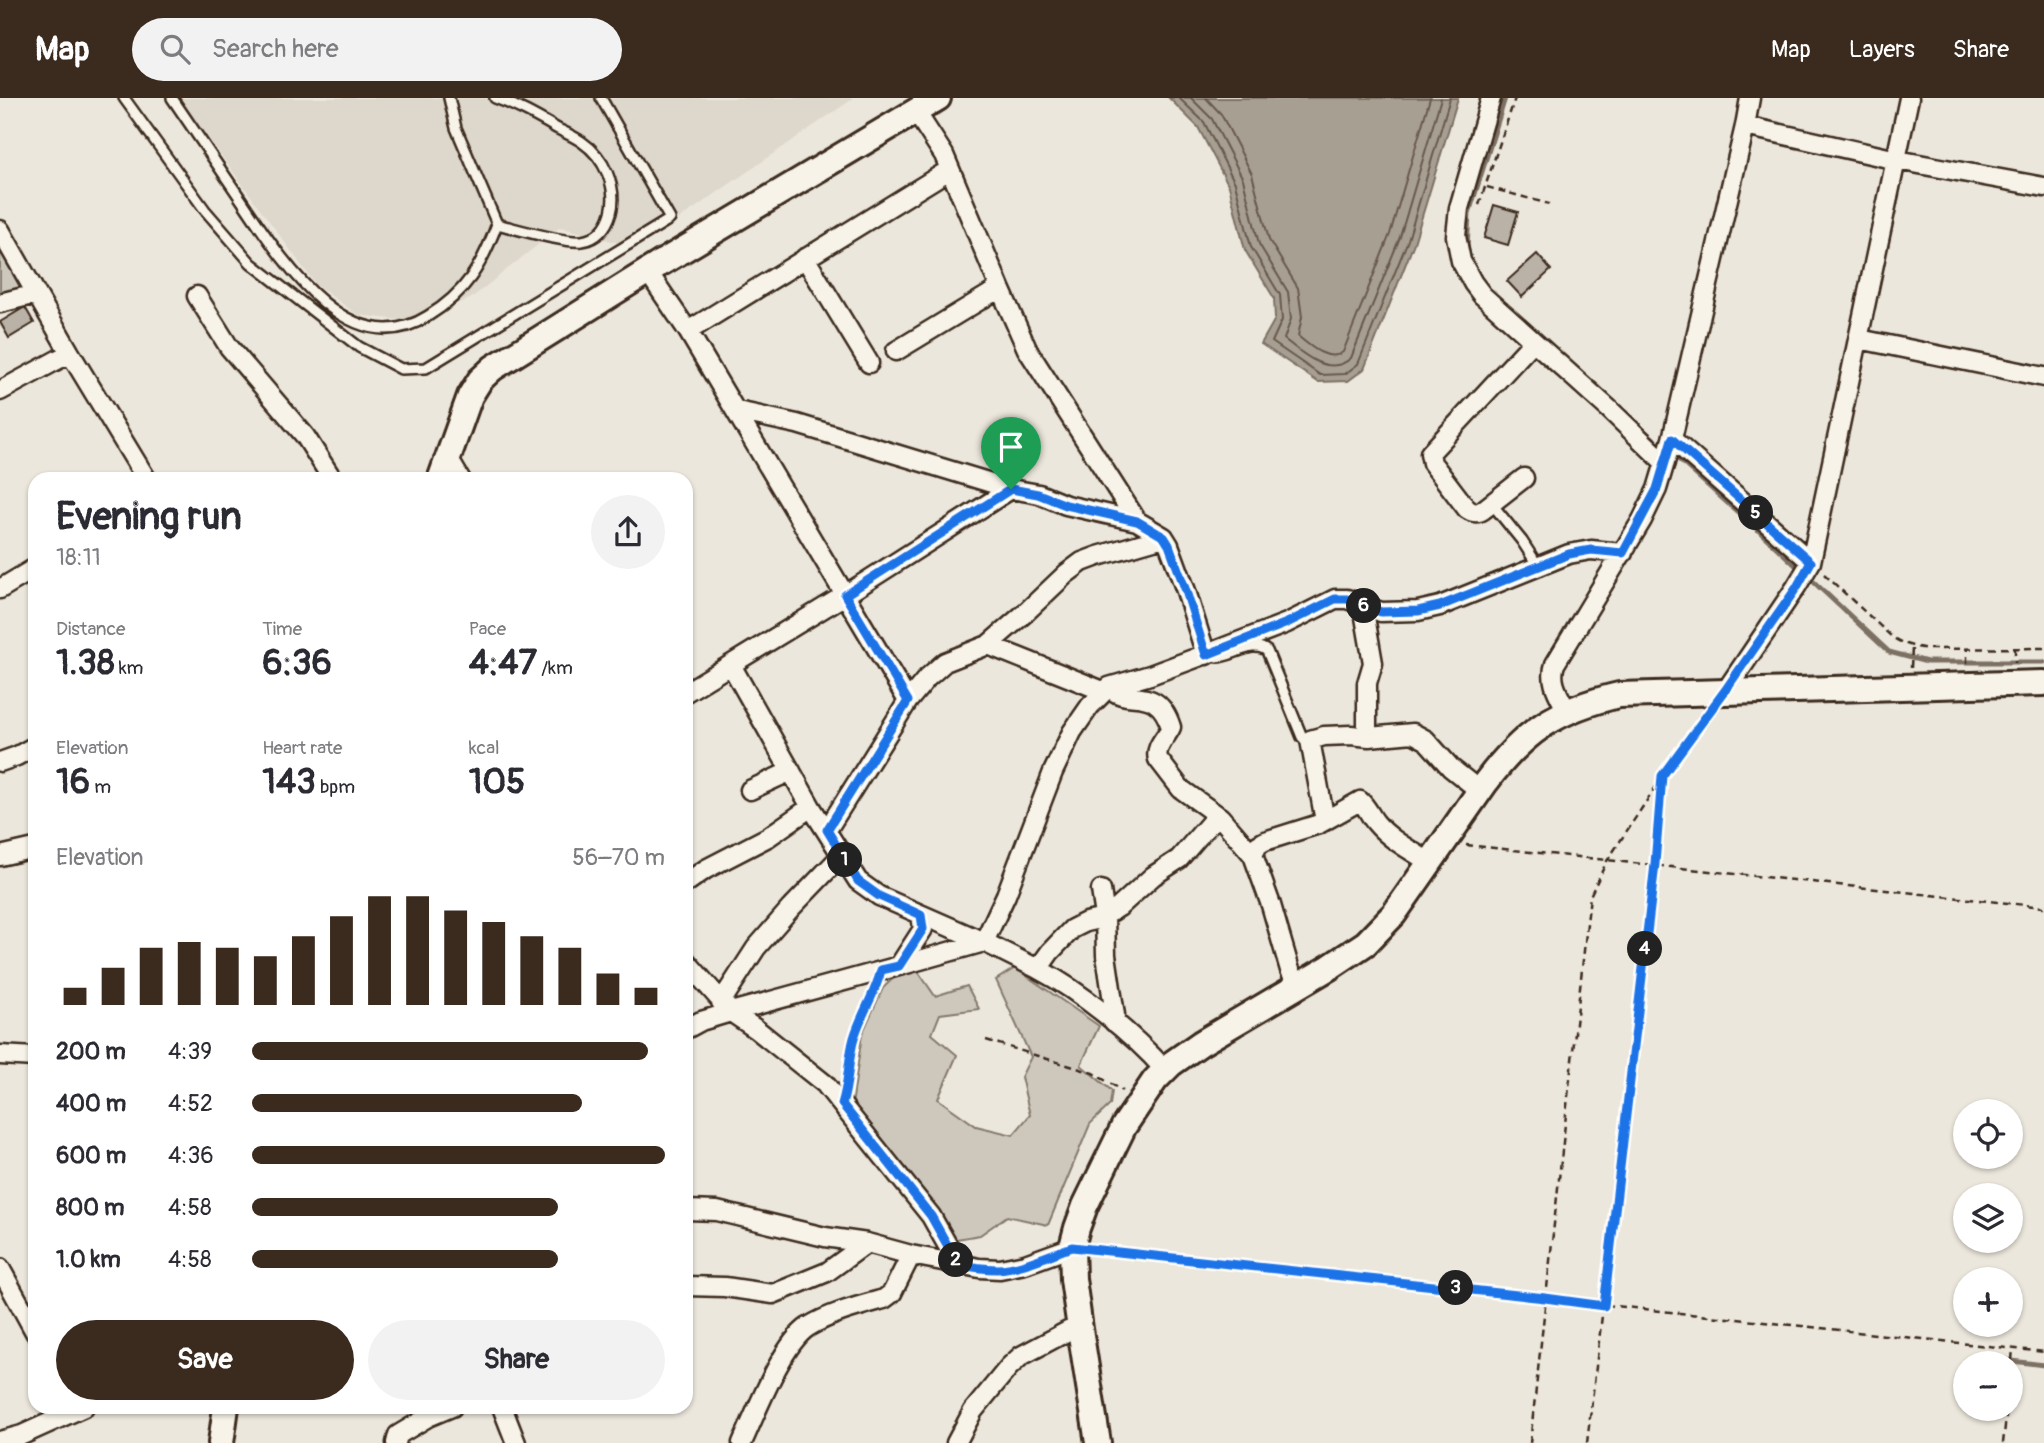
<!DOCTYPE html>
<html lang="en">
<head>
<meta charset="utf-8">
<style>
  :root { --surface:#fff; --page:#f2f2f3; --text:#2b2b33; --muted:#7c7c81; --accent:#3b2a1e }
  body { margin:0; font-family:Pangolin,sans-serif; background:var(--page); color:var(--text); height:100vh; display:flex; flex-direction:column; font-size:26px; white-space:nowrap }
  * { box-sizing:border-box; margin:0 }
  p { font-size:23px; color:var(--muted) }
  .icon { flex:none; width:38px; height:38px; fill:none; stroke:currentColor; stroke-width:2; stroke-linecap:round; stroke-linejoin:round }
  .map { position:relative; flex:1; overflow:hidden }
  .sheet { position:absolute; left:28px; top:374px; width:665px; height:942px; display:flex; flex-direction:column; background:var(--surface); border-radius:21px; box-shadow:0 2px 5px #0004 }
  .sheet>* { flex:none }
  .buttons { position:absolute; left:1953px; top:1001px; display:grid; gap:14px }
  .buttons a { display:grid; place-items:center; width:70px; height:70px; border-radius:50%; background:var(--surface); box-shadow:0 2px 5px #0004; font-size:35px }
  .pin { position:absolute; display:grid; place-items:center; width:60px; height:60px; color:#fff; margin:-72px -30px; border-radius:50% 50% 50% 0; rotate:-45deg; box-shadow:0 0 7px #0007 }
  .pin .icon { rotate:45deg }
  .km { position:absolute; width:35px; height:35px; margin:-18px; border-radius:50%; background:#222; color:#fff; font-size:19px; line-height:35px; text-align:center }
  .round { display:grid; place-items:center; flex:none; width:74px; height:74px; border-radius:37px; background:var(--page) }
  .overview { display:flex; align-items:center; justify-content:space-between; height:119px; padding:0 28px }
  h1 { font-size:38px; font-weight:700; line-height:52px }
  .stats { display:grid; grid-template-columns:repeat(3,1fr); gap:10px; height:119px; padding:7px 28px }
  .stats div { display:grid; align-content:center }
  .stats b { font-size:35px; font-weight:700 }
  .stats small { font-size:19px; font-weight:400 }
  .stats p { font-size:19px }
  .chart { height:196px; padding:14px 28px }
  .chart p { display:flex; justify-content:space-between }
  .chart svg { width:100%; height:126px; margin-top:7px; stroke:var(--accent); stroke-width:6 }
  .primary-button { display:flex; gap:14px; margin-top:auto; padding:14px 28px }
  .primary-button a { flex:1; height:80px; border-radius:42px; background:var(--accent); color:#fff; font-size:28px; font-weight:700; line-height:80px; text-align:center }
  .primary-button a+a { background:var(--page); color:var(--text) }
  ul { padding:0 28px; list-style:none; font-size:23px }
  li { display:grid; grid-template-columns:112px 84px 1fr; align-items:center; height:52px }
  li i { height:18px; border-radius:9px; background:var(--accent) }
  header { display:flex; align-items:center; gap:42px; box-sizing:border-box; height:98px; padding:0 35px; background:var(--accent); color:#fff }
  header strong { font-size:33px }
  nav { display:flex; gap:38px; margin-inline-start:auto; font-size:24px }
  .search { width:490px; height:63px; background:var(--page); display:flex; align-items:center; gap:18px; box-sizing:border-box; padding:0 24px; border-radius:38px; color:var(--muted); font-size:26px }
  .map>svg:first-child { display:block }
  .built { fill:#ddd7cc }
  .green { fill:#cec8bc; stroke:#84796d; stroke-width:2 }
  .water { fill:#a89f93; stroke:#7c7064; stroke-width:2 }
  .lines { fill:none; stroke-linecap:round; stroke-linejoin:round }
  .shore { stroke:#67594d; stroke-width:2 }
  .stream { stroke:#7c7064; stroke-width:5 }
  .building { fill:#bab2a7; stroke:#3b2a1e; stroke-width:2 }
  .lane-casing { stroke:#3b2a1e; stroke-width:14 }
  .street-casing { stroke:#3b2a1e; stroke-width:23 }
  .secondary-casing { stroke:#3b2a1e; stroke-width:30 }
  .path { stroke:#3b2a1e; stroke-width:2.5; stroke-dasharray:7 5; stroke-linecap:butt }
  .lane { stroke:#f7f3e8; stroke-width:9 }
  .street { stroke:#f7f3e8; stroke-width:18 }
  .secondary { stroke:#f7f3e8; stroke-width:24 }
  .route-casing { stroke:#fff; stroke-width:14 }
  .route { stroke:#1a73e8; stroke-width:9 }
</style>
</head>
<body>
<header>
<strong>Map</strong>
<div class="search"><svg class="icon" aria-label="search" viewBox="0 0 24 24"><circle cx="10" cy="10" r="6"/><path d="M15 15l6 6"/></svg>Search here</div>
<nav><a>Map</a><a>Layers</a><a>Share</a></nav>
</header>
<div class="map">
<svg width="2044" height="1345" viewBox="0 0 2044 1345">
  <rect width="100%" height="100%" fill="#ece7dc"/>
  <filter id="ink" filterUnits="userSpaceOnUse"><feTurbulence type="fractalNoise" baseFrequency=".0143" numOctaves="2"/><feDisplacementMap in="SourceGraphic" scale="14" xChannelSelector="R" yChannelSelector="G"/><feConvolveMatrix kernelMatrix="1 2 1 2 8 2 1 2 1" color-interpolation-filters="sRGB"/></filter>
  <g filter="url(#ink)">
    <path class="built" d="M179,0H854L637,150L560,129L470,201L408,223L358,217L316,187Z"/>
    <path class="green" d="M0,152L21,191L0,196Z
      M915,869L935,898L967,888L979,911L940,916L932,936L957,957L938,1001L976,1028L1013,1037L1030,1017L1021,979L1031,959L996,882L1015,870L1099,928L1081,967L1112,993L1110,1007L1090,1026L1048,1127L1007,1118L980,1137L951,1142L852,1008L862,936L883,890L901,873Z"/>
    <path class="water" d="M1169,0H1458L1414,145L1364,271L1348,283L1318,284L1261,246L1275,221L1274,200L1245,152L1229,88L1198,29Z"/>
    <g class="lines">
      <path class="shore" d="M1179,0L1204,24L1235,85L1251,149L1280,197L1282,222L1272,244L1320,277L1345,276L1358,266L1408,142L1450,0
        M1191,0L1212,21L1243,81L1259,146L1288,194L1291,221L1284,241C1303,256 1329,280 1351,260L1400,139L1441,0
        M1206,0L1221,16L1252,76L1269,142L1298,190L1302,219L1298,238C1309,247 1328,265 1343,254L1390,136L1430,0"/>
      <path class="stream" d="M1471,166L1467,149L1469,115L1505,0
        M1628,318L1654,341
        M1677,360L1759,433L1889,554L1927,564H2044
        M1996,1261L2044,1267"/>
    </g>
    <path class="building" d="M1494,107L1518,114L1508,147L1484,140Z
      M1537,156L1551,172L1522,199L1507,183Z
      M25,209L34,225L9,240L0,224Z"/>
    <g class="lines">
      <defs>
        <path id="lane" d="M124,0L205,112L251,165L359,249L401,271L426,270L670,121L601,0
          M172,0C194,32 216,65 238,97C277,154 346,270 428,218C466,195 482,167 497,126L456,30L449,0
          M495,0C518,8 537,19 558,31C566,35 575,39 582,44C604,59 618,89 611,115C607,129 597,141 582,143C564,145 517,131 497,126
          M1492,406L1522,443L1538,468
          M1217,559C1233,559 1253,541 1267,553L1302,639L1305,642H1310"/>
        <path id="street" d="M1491,0L1459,110L1456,138L1461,163L1473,185L1482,197L1609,311L1665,365
          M916,14L944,57L1000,190L1027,251L1137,423
          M1745,28L1897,62L2044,89
          M0,132L70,255L147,382
          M805,160L869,265
          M648,174L688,233L908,603
          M197,198L229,249L305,338L333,382
          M0,205L36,196
          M688,233L949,72
          M1859,241L2044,279
          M896,253L1000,190
          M0,293L70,255
          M737,313L797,326L1011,391
          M1672,341L1811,464
          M448,360L461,382
          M1524,380L1483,412C1477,416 1473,415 1467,411L1432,365L1430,355L1533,244
          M0,491L35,470
          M988,547L1103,593
          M731,567L811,709L858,783L879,798L984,844L1006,797L1053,674L1072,634L1090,608L1109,589L1150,577L1212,554L1287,525L1335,501H1347L1381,514L1418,513L1440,508L1569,456L1591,452L1623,455
          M1109,589C1127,610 1156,583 1171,629C1167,639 1154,649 1158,661L1181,691L1220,719L1253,757
          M686,594L845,497L1011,391L1039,396L1066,407L1137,423L1164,439L1169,447L1186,493L1206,557
          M1725,594L1796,489L1811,464L1909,0
          M1567,613C1559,597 1549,584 1555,566L1642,422L1657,391L1672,341L1745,28L1750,0
          M1367,639V585L1373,565L1365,519L1368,509
          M0,664L17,658L35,648
          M750,692L791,673
          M1325,723L1310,642L1324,638L1351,637L1369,639L1413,635L1426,642L1451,670L1480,693
          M827,732L908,603L927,580L945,564L988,547L1025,515L1066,476L1082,464L1098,458L1164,439
          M0,758L35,750
          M686,785L706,771L768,739L811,709
          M1101,792L1105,818L1106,857L1115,917L1114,924
          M686,863L731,914L756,931L825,986L931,1118L958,1166
          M899,868L984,844L1038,871
          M1298,888L1290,872L1271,807L1253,757L1258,747L1265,743L1319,726L1360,703C1367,709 1370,718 1376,725C1390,742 1413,753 1430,765
          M721,904L756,850L790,811L842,757
          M686,931L701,923L731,914L899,868L923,831L921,817
          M0,957L35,959
          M1165,972C1133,936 1080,893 1038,871L1050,854L1072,831L1086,824L1100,821L1119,809L1153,778L1179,761L1217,717
          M686,1112L717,1113L825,1139L867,1145L911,1157L979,1170L1000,1171L1025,1166L1072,1149
          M0,1170L35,1234
          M686,1188L725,1189L773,1196L827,1174L867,1145
          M502,1309L516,1345
          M0,1343L22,1337L84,1309
          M396,1345L398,1337L428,1319L452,1309
          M742,1345C756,1315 782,1246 808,1229C831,1215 859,1208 884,1201L892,1195L911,1157
          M956,1345L973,1313L1009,1269L1021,1258L1068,1233L1080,1231"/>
        <path id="secondary" d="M440,382L470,298L480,282L493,270L661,165L938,0
          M221,1345L226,1309
          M1098,1345L1080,1231L1073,1181L1072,1149L1077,1130L1085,1108L1124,1028L1155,982L1171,966L1201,945L1330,869L1366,845L1394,816L1486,684C1524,633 1558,611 1619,597L2044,585"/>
      </defs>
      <use href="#lane" class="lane-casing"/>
      <use href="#street" class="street-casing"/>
      <use href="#secondary" class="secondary-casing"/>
      <path class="path" d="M1487,89L1549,106
        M1479,107L1515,0
        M1824,476L1892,539C1904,547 1915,549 1928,551L2044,550
        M2015,550V565
        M1967,565V551
        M1911,570L1912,549
        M1466,747L2044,809
        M986,942L1093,975L1123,993
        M847,985L855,938L873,894
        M1093,1152L2044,1254
        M2011,1274L2013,1250
        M1530,1345L1590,798L1607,763L1663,678L1709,614
        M1587,1345L1655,767L1662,681
        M2003,1345L2007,1311"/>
      <use href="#lane" class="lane"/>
      <use href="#street" class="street"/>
      <use href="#secondary" class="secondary"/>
    </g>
  </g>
  <g class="lines" filter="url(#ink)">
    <defs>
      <path id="route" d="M1672,341L1811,464L1797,489L1724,594L1662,678L1655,766L1604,1208L1545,1200L1072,1149C1048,1157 1023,1170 997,1171C984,1171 971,1169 958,1166L931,1118L842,1006C849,985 848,961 854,940C861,916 876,895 881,872L899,868L923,831L921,817L879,798L858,783L827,732L908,603L845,497L1011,391L1038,396L1066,407L1137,423L1164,439L1169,447L1186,493L1206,557L1287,525L1335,501H1347L1381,514L1418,513L1440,508L1569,456L1591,452L1623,455L1657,391Z"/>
    </defs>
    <use href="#route" class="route-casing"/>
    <use href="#route" class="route"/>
  </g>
</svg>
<div class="buttons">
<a><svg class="icon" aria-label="locate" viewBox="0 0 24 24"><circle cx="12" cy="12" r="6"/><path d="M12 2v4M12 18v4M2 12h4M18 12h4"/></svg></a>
<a><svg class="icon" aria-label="layers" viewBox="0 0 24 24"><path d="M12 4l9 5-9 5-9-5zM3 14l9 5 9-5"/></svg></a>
<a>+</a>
<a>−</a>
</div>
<div class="pin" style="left:1011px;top:391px;background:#1e9e55"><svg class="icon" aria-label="arrive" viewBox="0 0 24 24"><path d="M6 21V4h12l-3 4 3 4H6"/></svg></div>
<b class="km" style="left:845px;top:762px">1</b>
<b class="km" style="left:956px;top:1162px">2</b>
<b class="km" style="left:1456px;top:1190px">3</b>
<b class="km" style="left:1645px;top:851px">4</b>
<b class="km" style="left:1756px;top:415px">5</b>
<b class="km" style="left:1364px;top:508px">6</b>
<section class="sheet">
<div class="overview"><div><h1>Evening run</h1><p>18:11</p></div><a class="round"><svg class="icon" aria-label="share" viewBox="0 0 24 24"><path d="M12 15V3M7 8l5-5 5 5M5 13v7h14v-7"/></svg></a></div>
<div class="stats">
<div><p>Distance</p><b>1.38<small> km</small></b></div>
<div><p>Time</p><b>6:36</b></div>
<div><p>Pace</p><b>4:47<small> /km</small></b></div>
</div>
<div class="stats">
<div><p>Elevation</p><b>16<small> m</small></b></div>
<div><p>Heart rate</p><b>143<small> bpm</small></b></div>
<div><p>kcal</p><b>105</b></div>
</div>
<div class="chart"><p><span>Elevation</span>56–70 m</p>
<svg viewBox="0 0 160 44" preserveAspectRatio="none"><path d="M5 44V38M15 44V31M25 44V24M35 44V22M45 44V24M55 44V27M65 44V20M75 44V13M85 44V6M95 44V6M105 44V11M115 44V15M125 44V20M135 44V24M145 44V33M155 44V38"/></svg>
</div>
<ul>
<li><b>200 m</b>4:39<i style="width:96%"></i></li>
<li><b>400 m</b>4:52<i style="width:80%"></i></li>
<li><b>600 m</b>4:36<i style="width:100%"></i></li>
<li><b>800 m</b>4:58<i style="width:74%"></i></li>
<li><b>1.0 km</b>4:58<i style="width:74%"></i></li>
</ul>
<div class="primary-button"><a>Save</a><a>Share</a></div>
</section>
</div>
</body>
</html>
